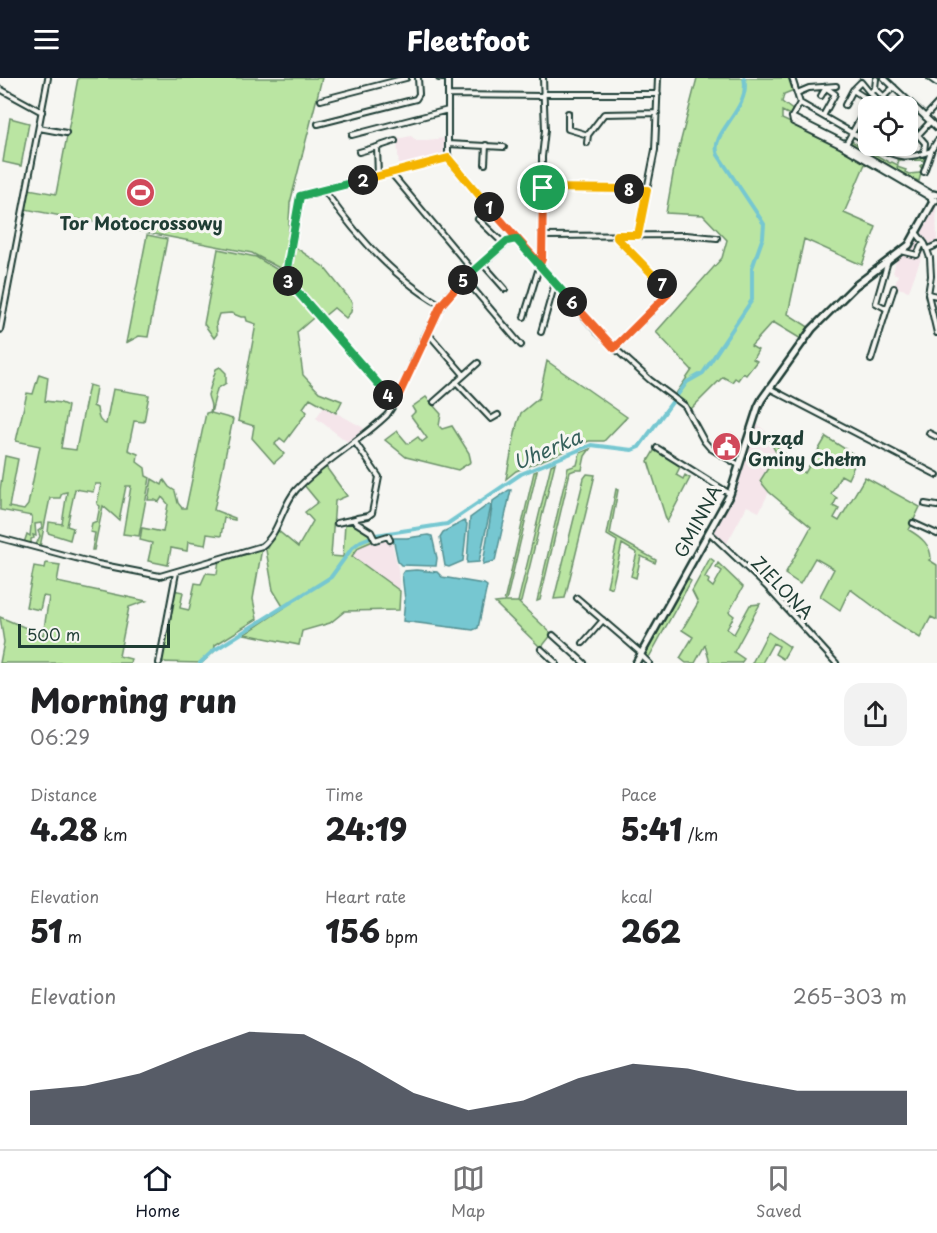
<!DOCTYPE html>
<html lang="en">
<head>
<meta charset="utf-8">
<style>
  :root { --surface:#fff; --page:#f2f2f2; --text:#202124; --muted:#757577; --line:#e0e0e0; --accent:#111827 }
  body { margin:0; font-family:"Playpen Sans",sans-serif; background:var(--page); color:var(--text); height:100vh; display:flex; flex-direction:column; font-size:22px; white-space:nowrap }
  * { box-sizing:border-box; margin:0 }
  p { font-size:20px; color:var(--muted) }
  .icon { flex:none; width:33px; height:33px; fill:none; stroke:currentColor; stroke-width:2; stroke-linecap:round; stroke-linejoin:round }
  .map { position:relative; height:585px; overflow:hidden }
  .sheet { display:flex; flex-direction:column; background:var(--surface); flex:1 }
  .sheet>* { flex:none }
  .controls { position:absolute; left:858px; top:18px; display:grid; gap:12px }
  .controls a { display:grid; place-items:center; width:60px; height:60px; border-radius:12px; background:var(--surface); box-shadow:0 3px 9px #0003; font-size:30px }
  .scale { position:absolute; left:18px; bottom:15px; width:152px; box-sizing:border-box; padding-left:6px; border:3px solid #1f3d34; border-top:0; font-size:16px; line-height:21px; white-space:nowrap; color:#1f3d34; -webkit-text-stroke:4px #f6f6f2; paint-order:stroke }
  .pin { position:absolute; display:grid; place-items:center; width:51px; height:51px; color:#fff; margin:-26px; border:3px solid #fff; border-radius:50%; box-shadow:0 2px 6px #0007 }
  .km { position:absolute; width:30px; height:30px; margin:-15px; border-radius:50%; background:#222; color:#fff; font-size:16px; line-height:30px; text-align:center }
  .round { display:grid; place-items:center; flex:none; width:63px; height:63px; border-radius:18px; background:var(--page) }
  .headline { display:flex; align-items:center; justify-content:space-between; height:102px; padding:0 30px }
  h1 { font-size:33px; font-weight:800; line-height:45px }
  .figures { display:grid; grid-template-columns:repeat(3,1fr); gap:9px; height:102px; padding:6px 30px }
  .figures div { display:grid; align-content:center }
  .figures b { font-size:30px; font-weight:800 }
  .figures small { font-size:16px; font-weight:400 }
  .figures p { font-size:16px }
  .chart { height:168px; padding:12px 30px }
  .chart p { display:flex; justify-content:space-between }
  .chart svg { width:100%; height:108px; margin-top:6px; fill:var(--accent); opacity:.7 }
  header { display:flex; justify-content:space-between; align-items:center; height:78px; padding:0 30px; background:var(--accent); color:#fff; font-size:27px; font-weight:800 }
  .tabs { display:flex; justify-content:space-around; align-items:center; height:84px; border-top:2px solid var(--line); background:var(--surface); font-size:16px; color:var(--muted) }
  .tabs a { display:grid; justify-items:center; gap:3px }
  .tabs .selected { color:var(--accent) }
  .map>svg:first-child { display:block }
  .built { fill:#f5e5ea }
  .green { fill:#bae5a2; stroke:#6c916b; stroke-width:1.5 }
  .water { fill:#76c7d1; stroke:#539092; stroke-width:1.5 }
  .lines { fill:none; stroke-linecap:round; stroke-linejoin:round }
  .river { stroke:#76c7d1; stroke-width:4 }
  .minor-casing { stroke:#1f3d34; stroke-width:8 }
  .major-casing { stroke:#1f3d34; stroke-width:10 }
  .minor { stroke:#f6f6f2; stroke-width:4 }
  .major { stroke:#f6f6f2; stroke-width:5 }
  .split-1-casing { stroke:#fff; stroke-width:12 }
  .split-2-casing { stroke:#fff; stroke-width:12 }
  .split-3-casing { stroke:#fff; stroke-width:12 }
  .split-4-casing { stroke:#fff; stroke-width:12 }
  .split-5-casing { stroke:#fff; stroke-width:12 }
  .split-6-casing { stroke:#fff; stroke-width:12 }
  .split-7-casing { stroke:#fff; stroke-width:12 }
  .split-8-casing { stroke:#fff; stroke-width:12 }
  .split-9-casing { stroke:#fff; stroke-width:12 }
  .split-1 { stroke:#f0652b; stroke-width:8 }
  .split-2 { stroke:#f5b400; stroke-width:8 }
  .split-3 { stroke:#22a559; stroke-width:8 }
  .split-4 { stroke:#22a559; stroke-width:8 }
  .split-5 { stroke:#f0652b; stroke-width:8 }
  .split-6 { stroke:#22a559; stroke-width:8 }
  .split-7 { stroke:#f0652b; stroke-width:8 }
  .split-8 { stroke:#f5b400; stroke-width:8 }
  .split-9 { stroke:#f5b400; stroke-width:8 }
  .labels { text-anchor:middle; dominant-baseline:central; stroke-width:6; stroke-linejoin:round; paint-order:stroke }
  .poi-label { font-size:18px; font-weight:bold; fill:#1f3d34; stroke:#f6f6f2 }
  .street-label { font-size:18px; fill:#1f3d34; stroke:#f6f6f2 }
  .water-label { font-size:20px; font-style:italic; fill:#35605b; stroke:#f6f6f2 }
</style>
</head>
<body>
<header><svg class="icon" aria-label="menu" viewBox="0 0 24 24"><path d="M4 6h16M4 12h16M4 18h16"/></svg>Fleetfoot<svg class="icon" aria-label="heart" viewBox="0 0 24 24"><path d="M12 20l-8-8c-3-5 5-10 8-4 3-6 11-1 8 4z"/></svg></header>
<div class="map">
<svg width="937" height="585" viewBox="0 0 937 585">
  <rect width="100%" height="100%" fill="#f6f6f2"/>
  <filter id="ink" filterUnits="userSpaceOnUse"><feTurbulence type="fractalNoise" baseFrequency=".0167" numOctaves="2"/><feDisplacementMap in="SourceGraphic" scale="12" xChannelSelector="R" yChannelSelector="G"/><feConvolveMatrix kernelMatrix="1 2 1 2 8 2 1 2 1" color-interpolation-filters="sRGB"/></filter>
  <g filter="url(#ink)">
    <path class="built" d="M411,58L417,63L446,60L447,79L399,90L397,61Z
      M936,126L937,166L924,172L909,213L894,209L898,197L893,195L897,178L906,172Z
      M324,328L362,349L365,352L349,365L316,340Z
      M755,344L770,357L769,360L777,376L760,403L769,414L759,434L747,428L726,467L710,453L733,411Z
      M731,353L745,363L737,384L716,372Z
      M390,456L398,491L400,513L352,478L359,469L373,463L372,459Z"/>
    <path class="green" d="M78,0H322L290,125L288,164L324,189L352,224L351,234L346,240L334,230L323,239L319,235L297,254L303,297L319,314L342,323L336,335L310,320L303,330L307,334L285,364L280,360L275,366L284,376L274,385L252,360L254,348L238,343L256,246L247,243L246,239H241L231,235L219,236L216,245L217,256L214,260L204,246L218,171L256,179L281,194L283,192L252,175L25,131L29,111L56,116Z
      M697,0H790L794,12L784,16L782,24L794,33L790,37L782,33V41L827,62L879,91L877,92L865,86L844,135L876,149L862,187L804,161L788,236L810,250L801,261L773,244L751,268L758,272L753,281L757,283L746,297L743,295L738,302L735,300L732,304L723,299L691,331L675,317L692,292L656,254L722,180L727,162L703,137L666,135L675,85Z
      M10,40L29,45L21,88L3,84Z
      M851,60L853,64L890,85L892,84L898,87L897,89L906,92L905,94L909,96L919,95L922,91L920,88L924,85L923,82C914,83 908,81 899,82L898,85L897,81L926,76L919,103L904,98L848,65Z
      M147,157L167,161L148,259L139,258L126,265Z
      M547,283L627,339L604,363H589L516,393L506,401L517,346L521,335L539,320Z
      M220,289L226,295V305L217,311L211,335L233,341L214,432L235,440V442L224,440L221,458L207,456L205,467L188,464L187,473L171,470L168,487L148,483L152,465L140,462L142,450L163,454L168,426L162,419L159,424L155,422H148L152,401L162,407L164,402L169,409L175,413L178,425L182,430H186L206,335L210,334C213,326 209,324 208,317L216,291Z
      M39,296L48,299L45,323L61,325L68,328L61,370L76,372L89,307L96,309L93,328L97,330C98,337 98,344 106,346L113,311L149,317L144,344L134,343L128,372L138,376L137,384L145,390L146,398L150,400L139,458L123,456L131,408H126L119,442L103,428L94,472H92L95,455L90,454L92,445L97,443L100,428L97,426L101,406H95L93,414L75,411L67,448L73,450L70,462L48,455L49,444L62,446L67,414L62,415L60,420H50L40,469H35L40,458L38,453L42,450L41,445L35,446L36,458L33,457L34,460L31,461V466L24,465L27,456L30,458L32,438L0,432V412L5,378L18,381L9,429L24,432L28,427L40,368L16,363L27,315L33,316Z
      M426,319L441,336L439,348L442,351L452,348L469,375L471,384L458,392L406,379L385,362L397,353L408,366L418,359L422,364L427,360L411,338L415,334L412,329Z
      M826,359L858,379L848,401L841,397L831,416L837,420L833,428L839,431L834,440L839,443L865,399L920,429L909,452C921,459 931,467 931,481L929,482L937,487V542L931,539L920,560L893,543L850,511L840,532L820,518L834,491L815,480L800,506L785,496L811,449L769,414L760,403L777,376L768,360L805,395Z
      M590,371L585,378L582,392H575L570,394L540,522L537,523L568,390L577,387L580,375Z
      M655,371L681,387L676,397L683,401L685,397L690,400L667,444L648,383Z
      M555,385L521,524L519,525L552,556L541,570L495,525L504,524L534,394L537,393L506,524H518L551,387Z
      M326,389L347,418L335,423L331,478L343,479L345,445L354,443L370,455L373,463L359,469L352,478L400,513L399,532L345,533L330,545L302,553L299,567L245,556L284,530L273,512L266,472L277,452L298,469L313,443L305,434L318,424L304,407Z
      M587,396L595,397L565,520L554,521L584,400Z
      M616,411L618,412L610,456L656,482L655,485L641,478L636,500L631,498L637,475L622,466L612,510L607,508L617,463L607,457Z
      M262,470L253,521L257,541L215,567L214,574L202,585L158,584L173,512L183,514L180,530L189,532L195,505L201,506L206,495L217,496L219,482L248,476Z
      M710,480L714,483L705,499L709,502L708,505L713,509L722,493L716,489L718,485L743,509L729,534L734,538L727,551L734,556L750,527L760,526L734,574L744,581L741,585H710L705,567L695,585H686L680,580L693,559L682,552L698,525L692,513Z
      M46,485L60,487L57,504L146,523L129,529L119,578L131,581L130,585H0L4,564L0,539L43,557L49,519L43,518L40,532L26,529L34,488L45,490Z
      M685,499L691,503L648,581L643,576Z
      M768,554L790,569L783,581L775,576L779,568L773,565L762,585H752Z"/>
    <path class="water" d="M509,412H511L495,483L483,486L493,423Z
      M489,426L491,428L479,484L467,485L470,440Z
      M464,443L467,446L463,483L449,489L445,488L440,459L443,454Z
      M428,457L432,458L437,480L436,488L401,487L398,484L393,460H407Z
      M416,492L437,494L442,499L484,506L487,508L478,550L473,552L403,543L405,522L402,496L404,493Z"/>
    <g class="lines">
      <path class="river" d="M200,585L213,573L331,499L352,470L361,463L376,457L447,446L521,396L591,367L632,372L639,369L687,304L703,295L752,222V190L763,159L764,146L718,77C708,55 752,31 744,0"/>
      <defs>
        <path id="minor" d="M439,0H446
          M448,0V76L450,83L597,254L650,302L685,328L704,363L710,370L739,387
          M792,0L800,25
          M884,0L937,50
          M930,0L937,5
          M876,1L875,10L870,15L885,28
          M875,10L886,21L882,26
          M0,11L42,34
          M853,12L861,4L870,15
          M797,15L809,10L836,8
          M543,16H658
          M448,17L543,18
          M821,18L825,11
          M884,18L894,9
          M321,22L406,0
          M800,25L868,64
          M845,27L853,12L870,23L846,66
          M568,35V51L588,57
          M908,36L915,29
          M823,38L835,16L825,9
          M792,39L793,44L842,68L931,120
          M792,39L846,66L932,116
          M792,39L800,25
          M925,39L937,26
          M318,46L416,21L419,16L418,0
          M908,46L918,57
          M39,50L66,55
          M352,57L448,32
          M587,65L588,57L604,36L657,35
          M448,66L504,69
          M875,68C897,80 907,82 931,73L937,63
          M359,74L377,69
          M924,75L925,65L918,57L930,44
          M485,86L486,67
          M924,94L931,74
          M391,95L473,193
          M378,98L377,69L395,63
          M543,110L647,112
          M324,112C355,156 393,200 441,227
          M478,141L504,166
          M915,153L925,166L930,180L931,198L928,216L937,255
          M638,157L655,72L658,0
          M542,158V79L545,52L543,0
          M928,171L937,167
          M901,173L917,177L921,168L925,166
          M482,185L505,211
          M465,201L521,267
          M928,216L937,218
          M887,231L894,210
          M524,239L541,183L542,158L686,157L717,160
          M0,252L48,0
          M427,254L464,297
          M541,254L555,205
          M614,270L648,237L669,213L619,163L617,157
          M871,282L887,231L876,225L888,183
          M456,304L491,341L498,337
          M769,310L937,397
          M434,324L478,285
          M395,325L286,200L300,118L449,80
          M929,355L937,359
          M355,364L379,399L372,435L368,438L357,440L355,444L371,454L375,462L388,458L390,462
          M657,370L730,416
          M925,426L937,428
          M337,445L355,441
          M913,445L937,456
          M709,454L766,508L836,585
          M0,460L98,486L160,498L262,468C280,454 281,429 296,412C323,383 359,364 387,337L395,325L427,254L449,216L514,158
          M577,520L641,575
          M553,557L584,585
          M583,565L603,542
          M541,571L556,585
          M641,577L649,585
          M159,585L176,495"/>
        <path id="major" d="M936,122H932L931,118L933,116L937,117
          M636,585L730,416L758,329L762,321L812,251L855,208L909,167L934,122"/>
      </defs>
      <use href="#minor" class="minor-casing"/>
      <use href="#major" class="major-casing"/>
      <use href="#minor" class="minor"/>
      <use href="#major" class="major"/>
    </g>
  </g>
  <g class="lines" filter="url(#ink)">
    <defs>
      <path id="split-1" d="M489,129L540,186L542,181L543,110"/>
      <path id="split-2" d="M363,102L448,80L489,129"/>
      <path id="split-3" d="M288,203L286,196L300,118L363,102"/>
      <path id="split-4" d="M288,203L388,317"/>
      <path id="split-5" d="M388,317L395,325L441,227L463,202"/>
      <path id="split-6" d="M463,202L507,163L516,161L572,224"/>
      <path id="split-7" d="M572,224L614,270L666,218L669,213L662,206"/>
      <path id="split-8" d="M629,111L647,112L638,157H617V160L662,206"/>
      <path id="split-9" d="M543,110L629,111"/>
    </defs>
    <use href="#split-1" class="split-1-casing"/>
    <use href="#split-2" class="split-2-casing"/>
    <use href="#split-3" class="split-3-casing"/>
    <use href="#split-4" class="split-4-casing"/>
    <use href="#split-5" class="split-5-casing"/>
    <use href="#split-6" class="split-6-casing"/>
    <use href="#split-7" class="split-7-casing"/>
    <use href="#split-8" class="split-8-casing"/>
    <use href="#split-9" class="split-9-casing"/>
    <use href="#split-1" class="split-1"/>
    <use href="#split-2" class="split-2"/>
    <use href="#split-3" class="split-3"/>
    <use href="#split-4" class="split-4"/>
    <use href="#split-5" class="split-5"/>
    <use href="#split-6" class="split-6"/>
    <use href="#split-7" class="split-7"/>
    <use href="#split-8" class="split-8"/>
    <use href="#split-9" class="split-9"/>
  </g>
  <defs>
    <symbol id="stadium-disc" viewBox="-11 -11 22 22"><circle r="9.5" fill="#d1495b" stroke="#f6f6f2"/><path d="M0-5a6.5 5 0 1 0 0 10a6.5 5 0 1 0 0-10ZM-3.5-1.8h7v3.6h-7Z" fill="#fff"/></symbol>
    <symbol id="civic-disc" viewBox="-11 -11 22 22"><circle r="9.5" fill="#d1495b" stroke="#f6f6f2"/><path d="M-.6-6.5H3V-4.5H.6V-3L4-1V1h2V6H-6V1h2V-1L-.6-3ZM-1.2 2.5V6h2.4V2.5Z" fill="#fff"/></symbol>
  </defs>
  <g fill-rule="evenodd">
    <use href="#stadium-disc" x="124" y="98" width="33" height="33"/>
    <use href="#civic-disc" x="710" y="352" width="33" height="33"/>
  </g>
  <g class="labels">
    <g class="poi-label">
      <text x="141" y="144">Tor Motocrossowy</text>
      <text x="748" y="359" text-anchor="start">Urząd<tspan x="748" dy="21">Gminy Chełm</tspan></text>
    </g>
    <g class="street-label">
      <text transform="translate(697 443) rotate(-62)">GMINNA</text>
      <text transform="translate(783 509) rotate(46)">ZIELONA</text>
    </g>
    <g class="water-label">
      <text transform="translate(547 371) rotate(-23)">Uherka</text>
    </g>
  </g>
</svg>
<div class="controls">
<a><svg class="icon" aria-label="locate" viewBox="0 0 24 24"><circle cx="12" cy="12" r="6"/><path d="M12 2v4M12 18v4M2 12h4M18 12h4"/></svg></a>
</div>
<div class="scale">500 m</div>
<div class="pin" style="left:543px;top:110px;background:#1e9e55"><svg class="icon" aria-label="arrive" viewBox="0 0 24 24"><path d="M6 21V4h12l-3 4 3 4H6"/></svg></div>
<b class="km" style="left:489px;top:129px">1</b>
<b class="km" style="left:363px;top:102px">2</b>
<b class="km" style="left:288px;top:203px">3</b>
<b class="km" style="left:388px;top:317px">4</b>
<b class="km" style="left:463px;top:202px">5</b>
<b class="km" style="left:572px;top:224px">6</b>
<b class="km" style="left:662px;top:206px">7</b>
<b class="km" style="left:629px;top:111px">8</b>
</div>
<section class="sheet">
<div class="headline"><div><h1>Morning run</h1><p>06:29</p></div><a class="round"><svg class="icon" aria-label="share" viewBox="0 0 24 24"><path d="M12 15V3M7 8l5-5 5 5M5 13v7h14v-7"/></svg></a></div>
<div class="figures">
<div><p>Distance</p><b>4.28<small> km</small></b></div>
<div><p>Time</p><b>24:19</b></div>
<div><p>Pace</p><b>5:41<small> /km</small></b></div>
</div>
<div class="figures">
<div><p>Elevation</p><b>51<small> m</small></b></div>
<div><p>Heart rate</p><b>156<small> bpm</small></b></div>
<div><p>kcal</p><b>262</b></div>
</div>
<div class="chart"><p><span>Elevation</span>265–303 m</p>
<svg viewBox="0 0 160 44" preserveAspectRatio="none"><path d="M0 44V30L10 28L20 23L30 14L40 6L50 7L60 18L70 31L80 38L90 34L100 25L110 19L120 21L130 26L140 30L150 30L160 30V44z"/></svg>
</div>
</section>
<nav class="tabs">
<a class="selected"><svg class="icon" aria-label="home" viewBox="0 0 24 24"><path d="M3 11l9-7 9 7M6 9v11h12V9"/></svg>Home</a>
<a><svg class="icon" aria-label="map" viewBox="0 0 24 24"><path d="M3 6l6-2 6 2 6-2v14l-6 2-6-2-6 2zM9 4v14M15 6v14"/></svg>Map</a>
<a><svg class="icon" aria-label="saved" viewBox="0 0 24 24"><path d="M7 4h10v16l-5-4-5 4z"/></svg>Saved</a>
</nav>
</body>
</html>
